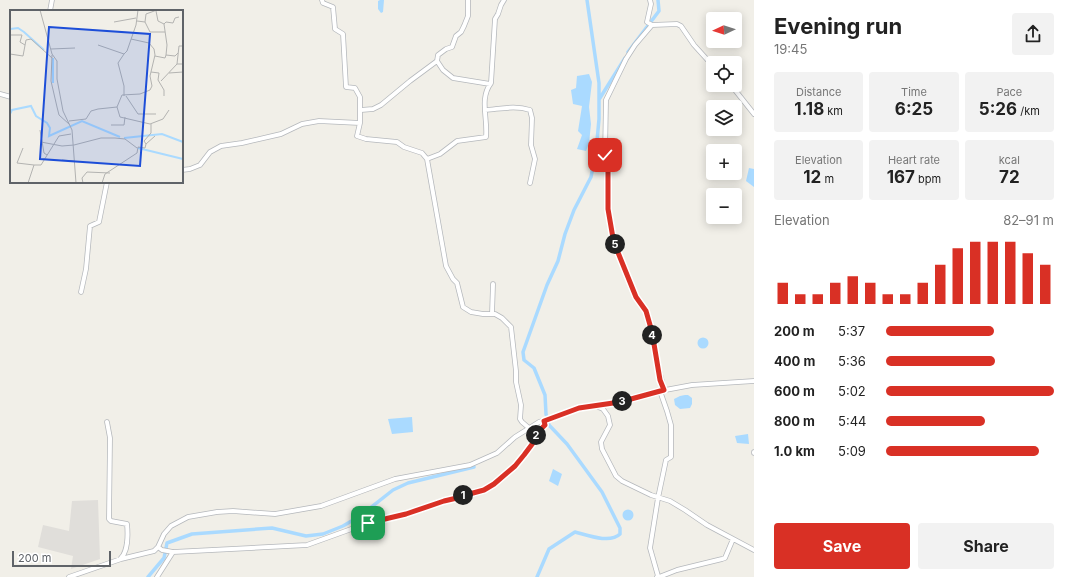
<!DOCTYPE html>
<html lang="en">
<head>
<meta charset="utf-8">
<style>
  :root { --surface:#fff; --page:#f2f2f2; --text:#222; --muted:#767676; --accent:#d93025 }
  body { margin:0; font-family:Inter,sans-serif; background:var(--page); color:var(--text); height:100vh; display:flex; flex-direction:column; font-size:15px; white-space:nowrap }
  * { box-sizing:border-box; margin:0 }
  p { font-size:13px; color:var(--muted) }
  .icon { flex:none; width:22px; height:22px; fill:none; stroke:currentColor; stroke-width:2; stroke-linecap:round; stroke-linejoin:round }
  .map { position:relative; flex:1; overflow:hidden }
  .details { display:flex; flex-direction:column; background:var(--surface); width:320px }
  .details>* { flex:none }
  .needle { width:26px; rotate:266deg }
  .buttons { position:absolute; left:706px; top:12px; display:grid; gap:8px }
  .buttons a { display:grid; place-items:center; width:36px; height:36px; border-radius:4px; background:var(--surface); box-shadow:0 2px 10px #0003; font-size:20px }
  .scale { position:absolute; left:12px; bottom:10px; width:99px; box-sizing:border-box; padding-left:4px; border:2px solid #5f6368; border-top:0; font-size:11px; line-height:14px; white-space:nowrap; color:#5f6368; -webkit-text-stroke:3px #fff; paint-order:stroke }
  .pin { position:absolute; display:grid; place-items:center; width:34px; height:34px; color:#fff; margin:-17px; border-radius:8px; box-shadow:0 2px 6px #0006 }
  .km { position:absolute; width:20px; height:20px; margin:-10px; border-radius:50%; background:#222; color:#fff; font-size:11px; line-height:20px; text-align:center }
  .round { display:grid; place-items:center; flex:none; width:42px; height:42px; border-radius:4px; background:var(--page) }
  .head { display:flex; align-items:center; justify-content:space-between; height:68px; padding:0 20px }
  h1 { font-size:22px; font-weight:700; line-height:30px }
  .metrics { display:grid; grid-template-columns:repeat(3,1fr); gap:6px; height:68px; padding:4px 20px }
  .metrics div { display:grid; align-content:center; border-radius:4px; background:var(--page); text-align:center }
  .metrics b { font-size:17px; font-weight:700 }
  .metrics small { font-size:11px; font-weight:400 }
  .metrics p { font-size:11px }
  .chart { height:112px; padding:8px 20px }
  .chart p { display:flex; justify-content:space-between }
  .chart svg { width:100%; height:72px; margin-top:4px; stroke:var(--accent); stroke-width:6 }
  .button { display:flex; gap:8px; margin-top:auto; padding:8px 20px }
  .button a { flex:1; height:46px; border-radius:4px; background:var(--accent); color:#fff; font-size:16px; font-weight:700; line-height:46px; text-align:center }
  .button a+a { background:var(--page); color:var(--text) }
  ul { padding:0 20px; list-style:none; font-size:13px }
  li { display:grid; grid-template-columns:64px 48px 1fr; align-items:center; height:30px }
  li i { height:10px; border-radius:5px; background:var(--accent) }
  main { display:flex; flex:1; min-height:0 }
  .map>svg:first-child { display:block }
  .industrial { fill:#e0deda }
  .water { fill:#aadaff }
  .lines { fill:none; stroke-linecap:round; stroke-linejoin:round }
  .canal { stroke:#aadaff; stroke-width:3.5 }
  .street-casing { stroke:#b5b8bc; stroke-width:5.5 }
  .street { stroke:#fff; stroke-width:4 }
  .route-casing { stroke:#fff; stroke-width:8 }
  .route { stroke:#d93025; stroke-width:5 }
  .inset-river { fill:none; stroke:#aadaff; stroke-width:2 }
  .inset-road { fill:none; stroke:#b3b3b1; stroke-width:1 }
  .view { fill:#1d4ed8; fill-opacity:0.15; stroke:#1d4ed8; stroke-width:2 }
  .inset-edge { fill:none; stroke:#5f6368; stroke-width:2 }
</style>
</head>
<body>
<main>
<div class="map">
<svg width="754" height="577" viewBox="0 0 754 577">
  <rect width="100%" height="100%" fill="#f1efe8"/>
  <path class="industrial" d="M98,500L100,559L71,569L73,556L38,547L43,525L69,531L72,501Z"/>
  <path class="water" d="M380,0H384L383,12L381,13L378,9V1Z
    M589,74L592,82L589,107L591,124L589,143L586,151L577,149L582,135L578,131L582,106L573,104L571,90L576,88L577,76Z
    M749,168L754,169V187L746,181Z
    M697.5 343a5.5 5.5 0 1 1 11 0a5.5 5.5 0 1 1-11 0Z
    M685,395H688L692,398V404L690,408L680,409L675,405L674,399L680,396Z
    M412,417L413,432L392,434L388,419Z
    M748,434L749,444L737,443L735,436Z
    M553,469L562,474L558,486L549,481Z
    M622.5 515a5.5 5.5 0 1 1 11 0a5.5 5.5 0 1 1-11 0Z"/>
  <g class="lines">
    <path class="canal" d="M628,52L659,11L658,0
      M600,98L625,58
      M148,577L164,558L167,543L192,534L272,528L306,536L323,534L343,526L360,516L393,490L408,483L474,467
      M537,577L549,549L575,532C587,535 610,544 620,534V528L602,492L567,444L549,425L546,414L545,395L534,368L524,360L523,352L547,285L558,261L565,234L574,210L591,177L596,152L599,119V83L587,0"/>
    <defs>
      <path id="street" d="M322,0L323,3L333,7L335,29L343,34L346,87L355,88L360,97V123L357,136L366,139L397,142L404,147L422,153L427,159
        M504,0L501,5L498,14L495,19L491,83C479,99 488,118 486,137L457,141L440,154L427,159L446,266L453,279L457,283L463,307L471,312L483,314H495L502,318L511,327L516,371V382L521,405L520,419L522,422L529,428
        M650,0L651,4L647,22L652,25L677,24L681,26L694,45L713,66
        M50,11L52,0
        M652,25L635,45L626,59L606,100L605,155L607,167L608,209L613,237L617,251L636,297L646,311L652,332L656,357L664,390
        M437,61L443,70L453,78L490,84
        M731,85L754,114
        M0,94L11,97
        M361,110L373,109L381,105L410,81L437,61L438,55L446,49L452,47L456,36L461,32L464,26L468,16V0
        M485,110C500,109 515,105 530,110L532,118L531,145L535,159L530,183
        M182,170L190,169L200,165L210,152L221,146L242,143L281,134L302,124L319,121L360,123
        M81,292L86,269L90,226L99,222L107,182
        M492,314L493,284
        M598,407L603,409L608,416L610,425L601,442L602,449L616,476L622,481L651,495L670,501L685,510L707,525L754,550
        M107,422L110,438L109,519L111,521L127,524C128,534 128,551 121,558
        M754,453V452
        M158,547L162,550L173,552L307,545L368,523L406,514L444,501L457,498L462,495L484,490L494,484L515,466L529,450L537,433L544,427L545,424L543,421
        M69,577L121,559L154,551L158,547L164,534L171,526L188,517L217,512L233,511L275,514L321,506L395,479L470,465L497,453L515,437L539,422L579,408L620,402L660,391L692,385L754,381
        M157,577L173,552
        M657,577L658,576L650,548L658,498L666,460L671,457V425L667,411L660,391
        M659,577L677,570L722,559L725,558L733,539"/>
    </defs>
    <use href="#street" class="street-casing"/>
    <use href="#street" class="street"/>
  </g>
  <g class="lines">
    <defs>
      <path id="route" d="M368,523L406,514L444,501L457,498L462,496L484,490L494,484L515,466L524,455L533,443L537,433L545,425L544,421L579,408L620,402L664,390L660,380L652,332L646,311L636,297L617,250L613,238L608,209V167L605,155"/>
    </defs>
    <use href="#route" class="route-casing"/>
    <use href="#route" class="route"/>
  </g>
  <g transform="translate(10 10)">
    <rect width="173" height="173" fill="#f1efe8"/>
    <path class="inset-river" d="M0,19L8,18L14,22L34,40M43,73V48M0,104L2,100L21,96L26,106L37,113L40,118L39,126L72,111L110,127M114,128L152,124L173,132M128,138L173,149"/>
    <path class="inset-road" d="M30,0L42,44L47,51V69L53,101L62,120L66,173M146,1L148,11L154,14L156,12L163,13L165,8L169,7M127,11L135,12L136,4L147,0M104,12L126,8M135,12L140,22H155M154,14L157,35L156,45L165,46L168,43M0,25H12L10,32L15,35M88,35L114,44L117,41L126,15L128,0M173,36H169L167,54H173M41,39L65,38M0,44L13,46L16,30L21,29L42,48M114,44L108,53L114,76V86M42,45L41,71L47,97L49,105L59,114M145,46L155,48L156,45M141,62L149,63L148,70L154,80V86M159,63L173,62M151,71L167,54M116,86L128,104H146M107,97L112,85L130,84L140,80L142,76L140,66L145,45L144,39L139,33L121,29M59,111L76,109L81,101L88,99L107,97L110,107L140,114L153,109L159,100M101,115H114L115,107M30,120L34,143L37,145M31,132L52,136L64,135M136,134L134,131L141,123V114M64,135L91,128H105L115,129L127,138M13,138L7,153L24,155M52,150L64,151M18,173L24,155H31L49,126L61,124M73,173L72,168L77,162L100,163M92,173L95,164L127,143L128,137L135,138L136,134L145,126"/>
    <path class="view" d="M39,17L140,24L130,156L30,149Z"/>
    <rect width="173" height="173" class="inset-edge"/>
  </g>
</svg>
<div class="buttons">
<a><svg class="needle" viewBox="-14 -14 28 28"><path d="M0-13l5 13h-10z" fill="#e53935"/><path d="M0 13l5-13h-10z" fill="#767676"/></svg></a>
<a><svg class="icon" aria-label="locate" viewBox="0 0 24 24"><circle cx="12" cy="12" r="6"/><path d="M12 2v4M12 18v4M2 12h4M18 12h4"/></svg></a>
<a><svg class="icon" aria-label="layers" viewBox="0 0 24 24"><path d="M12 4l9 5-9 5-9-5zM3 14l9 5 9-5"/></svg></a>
<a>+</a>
<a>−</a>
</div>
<div class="scale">200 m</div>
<div class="pin" style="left:368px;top:523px;background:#1e9e55"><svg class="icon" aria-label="arrive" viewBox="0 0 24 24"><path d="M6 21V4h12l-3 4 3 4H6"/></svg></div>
<div class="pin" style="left:605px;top:155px;background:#d93025"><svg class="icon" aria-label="check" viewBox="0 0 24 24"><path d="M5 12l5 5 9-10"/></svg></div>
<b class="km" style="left:463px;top:495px">1</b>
<b class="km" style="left:536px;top:435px">2</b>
<b class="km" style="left:622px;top:401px">3</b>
<b class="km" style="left:652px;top:335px">4</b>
<b class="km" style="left:615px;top:244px">5</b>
</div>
<section class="details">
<div class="head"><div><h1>Evening run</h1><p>19:45</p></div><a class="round"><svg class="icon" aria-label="share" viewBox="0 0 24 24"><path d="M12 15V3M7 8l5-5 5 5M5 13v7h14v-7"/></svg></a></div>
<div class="metrics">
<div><p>Distance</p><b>1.18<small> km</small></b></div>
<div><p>Time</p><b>6:25</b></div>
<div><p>Pace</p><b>5:26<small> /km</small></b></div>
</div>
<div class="metrics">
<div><p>Elevation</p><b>12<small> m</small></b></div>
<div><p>Heart rate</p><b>167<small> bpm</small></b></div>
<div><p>kcal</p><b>72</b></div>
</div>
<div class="chart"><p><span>Elevation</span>82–91 m</p>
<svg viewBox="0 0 160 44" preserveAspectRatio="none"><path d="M5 44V31M15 44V38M25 44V38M35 44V31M45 44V27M55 44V31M65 44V38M75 44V38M85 44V31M95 44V20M105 44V10M115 44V6M125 44V6M135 44V6M145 44V13M155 44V20"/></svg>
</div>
<ul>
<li><b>200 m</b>5:37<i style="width:64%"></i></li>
<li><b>400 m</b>5:36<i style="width:65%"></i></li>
<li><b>600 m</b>5:02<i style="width:100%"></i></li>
<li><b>800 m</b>5:44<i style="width:59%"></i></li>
<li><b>1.0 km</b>5:09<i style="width:91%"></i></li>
</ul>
<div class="button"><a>Save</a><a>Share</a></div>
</section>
</main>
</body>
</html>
